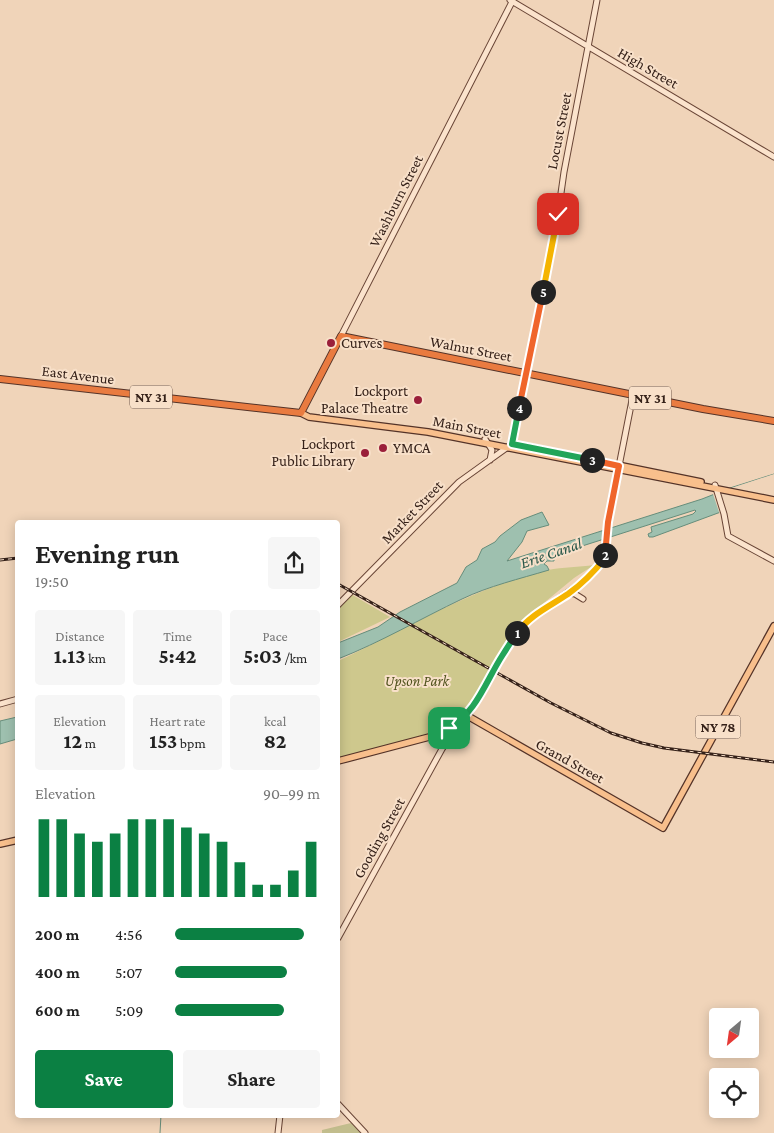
<!DOCTYPE html>
<html lang="en">
<head>
<meta charset="utf-8">
<style>
  :root { --surface:#fff; --page:#f6f6f6; --text:#222; --muted:#767676; --accent:#0b8043 }
  body { margin:0; font-family:"Crimson Pro",serif; background:var(--page); color:var(--text); height:100vh; display:flex; flex-direction:column; font-size:19px; white-space:nowrap }
  * { box-sizing:border-box; margin:0 }
  p { font-size:16px; color:var(--muted) }
  .icon { flex:none; width:28px; height:28px; fill:none; stroke:currentColor; stroke-width:2; stroke-linecap:round; stroke-linejoin:round }
  .map { position:relative; flex:1; overflow:hidden }
  .details { position:absolute; left:15px; top:520px; width:325px; height:598px; display:flex; flex-direction:column; background:var(--surface); border-radius:5px; box-shadow:0 2px 12px #0003 }
  .details>* { flex:none }
  .needle { width:32px; rotate:209deg }
  .controls { position:absolute; left:709px; top:1008px; display:grid; gap:10px }
  .controls a { display:grid; place-items:center; width:50px; height:50px; border-radius:5px; background:var(--surface); box-shadow:0 2px 12px #0003; font-size:25px }
  .pin { position:absolute; display:grid; place-items:center; width:42px; height:42px; color:#fff; margin:-21px; border-radius:10px; box-shadow:0 2px 8px #0006 }
  .km { position:absolute; width:25px; height:25px; margin:-12px; border-radius:50%; background:#222; color:#fff; font-size:14px; line-height:25px; text-align:center }
  .round { display:grid; place-items:center; flex:none; width:52px; height:52px; border-radius:5px; background:var(--page) }
  .summary { display:flex; align-items:center; justify-content:space-between; height:85px; padding:0 20px }
  h1 { font-size:28px; font-weight:700; line-height:38px }
  .figures { display:grid; grid-template-columns:repeat(3,1fr); gap:8px; height:85px; padding:5px 20px }
  .figures div { display:grid; align-content:center; border-radius:5px; background:var(--page); text-align:center }
  .figures b { font-size:21px; font-weight:700 }
  .figures small { font-size:14px; font-weight:400 }
  .figures p { font-size:14px }
  .chart { height:140px; padding:10px 20px }
  .chart p { display:flex; justify-content:space-between }
  .chart svg { width:100%; height:90px; margin-top:5px; stroke:var(--accent); stroke-width:6 }
  .cta { display:flex; gap:10px; margin-top:auto; padding:10px 20px }
  .cta a { flex:1; height:58px; border-radius:5px; background:var(--accent); color:#fff; font-size:20px; font-weight:700; line-height:58px; text-align:center }
  .cta a+a { background:var(--page); color:var(--text) }
  ul { padding:0 20px; list-style:none; font-size:16px }
  li { display:grid; grid-template-columns:80px 60px 1fr; align-items:center; height:38px }
  li i { height:12px; border-radius:6px; background:var(--accent) }
  .map>svg:first-child { display:block }
  .green { fill:#cec88d }
  .cemetery { fill:#c2bd8d }
  .water { fill:#9ec0af; stroke:#668d7b }
  .pier { fill:#f0d4b9 }
  .lines { fill:none; stroke-linecap:round; stroke-linejoin:round }
  .stream { stroke:#668d7b; stroke-width:1 }
  .secondary-casing { stroke:#694536; stroke-width:7 }
  .primary-casing { stroke:#543328; stroke-width:8 }
  .highway-casing { stroke:#543328; stroke-width:8 }
  .secondary { stroke:#fbe3cc; stroke-width:5 }
  .primary { stroke:#f8bf8c; stroke-width:5.5 }
  .highway { stroke:#e97b40; stroke-width:6 }
  .rail-casing { stroke:#352119; stroke-width:3 }
  .rail { stroke:#f8e0c9; stroke-width:1; stroke-dasharray:4; stroke-linecap:butt }
  .split-1-casing { stroke:#fff; stroke-width:10 }
  .split-2-casing { stroke:#fff; stroke-width:10 }
  .split-3-casing { stroke:#fff; stroke-width:10 }
  .split-4-casing { stroke:#fff; stroke-width:10 }
  .split-5-casing { stroke:#fff; stroke-width:10 }
  .split-6-casing { stroke:#fff; stroke-width:10 }
  .split-1 { stroke:#22a559; stroke-width:6 }
  .split-2 { stroke:#f5b400; stroke-width:6 }
  .split-3 { stroke:#f0652b; stroke-width:6 }
  .split-4 { stroke:#22a559; stroke-width:6 }
  .split-5 { stroke:#f0652b; stroke-width:6 }
  .split-6 { stroke:#f5b400; stroke-width:6 }
  .poi-dot { fill:#9a1f3a; stroke:#f8e0c9; stroke-width:2 }
  .labels { text-anchor:middle; dominant-baseline:central; stroke-width:4; stroke-linejoin:round; paint-order:stroke }
  .shield { fill:#f8e0c9; stroke:#705a4e; stroke-width:1 }
  .shield-label { font-size:14px; font-weight:bold; fill:#352119 }
  .street-label { font-size:15px; fill:#352119; stroke:#f8e0c9 }
  .poi-label { font-size:15px; fill:#352119; stroke:#f8e0c9; text-anchor:start }
  .park-label { font-size:15px; font-style:italic; fill:#51531e; stroke:#f8e0c9 }
  .water-label { font-size:16px; font-style:italic; fill:#275649; stroke:#f8e0c9 }
</style>
</head>
<body>
<div class="map">
<svg width="774" height="1133" viewBox="0 0 774 1133">
  <rect width="100%" height="100%" fill="#f0d4b9"/>
  <path class="green" d="M594,565L574,578L516,626L473,700L451,722L428,735L338,759V661C407,629 473,587 548,570C563,567 579,567 594,565Z
    M351,594L390,617L338,642V607Z"/>
  <path class="cemetery" d="M351,1123L363,1133H322V1130Z"/>
  <path class="water" d="M774,474V497L718,513L653,537H649L648,534L652,532L651,527L693,514L696,511L695,510L554,555V561H547L544,564L547,566L549,570C519,579 489,586 462,599C420,619 381,642 338,659V643L378,627L400,612L457,583L466,567L477,560L482,549L495,542L500,536L521,520L542,512L549,525L527,531L522,542L507,561L702,499L730,488Z
    M17,717V739L0,744V721Z"/>
  <path class="pier" d="M774,474V498L720,515L713,494Z"/>
  <g class="lines">
    <path class="stream" d="M160,1133L161,1115"/>
    <defs>
      <path id="secondary" d="M510,0L774,157
        M341,336L513,0
        M485,439L492,450L490,460
        M715,485L724,514L728,536L774,561
        M569,593L575,594L583,599
        M338,605L459,482L512,444L542,298L558,214L564,172L597,0
        M0,704L18,699
        M466,715L481,694L502,656L523,625L542,610L580,584L590,576L605,558L608,522L633,395
        M338,938L442,749L458,724
        M338,1104L365,1133
        M278,1133L280,1115"/>
      <path id="primary" d="M301,413L309,417L428,432L774,500
        M524,446L701,482
        M338,761L433,736L454,725L466,715L663,828L774,626
        M0,844L18,840"/>
      <path id="highway" d="M0,379L301,413L341,336L703,409L774,421"/>
    </defs>
    <use href="#secondary" class="secondary-casing"/>
    <use href="#primary" class="primary-casing"/>
    <use href="#highway" class="highway-casing"/>
    <use href="#secondary" class="secondary"/>
    <use href="#primary" class="primary"/>
    <use href="#highway" class="highway"/>
    <defs>
      <path id="rail" d="M0,560L18,558
        M338,584L551,703L611,733L642,743L664,748L774,762"/>
    </defs>
    <use href="#rail" class="rail-casing"/>
    <use href="#rail" class="rail"/>
  </g>
  <g class="lines">
    <defs>
      <path id="split-1" d="M449,728C476,713 486,681 502,656C507,648 512,640 517,633"/>
      <path id="split-2" d="M517,633C530,615 550,606 568,594C582,584 594,572 605,558V555"/>
      <path id="split-3" d="M592,460L619,466L608,522L605,555"/>
      <path id="split-4" d="M519,408L512,444L592,460"/>
      <path id="split-5" d="M519,408L543,292"/>
      <path id="split-6" d="M543,292L558,214"/>
    </defs>
    <use href="#split-1" class="split-1-casing"/>
    <use href="#split-2" class="split-2-casing"/>
    <use href="#split-3" class="split-3-casing"/>
    <use href="#split-4" class="split-4-casing"/>
    <use href="#split-5" class="split-5-casing"/>
    <use href="#split-6" class="split-6-casing"/>
    <use href="#split-1" class="split-1"/>
    <use href="#split-2" class="split-2"/>
    <use href="#split-3" class="split-3"/>
    <use href="#split-4" class="split-4"/>
    <use href="#split-5" class="split-5"/>
    <use href="#split-6" class="split-6"/>
  </g>
  <g class="poi-dot">
    <circle cx="331" cy="343" r="5"/>
    <circle cx="418" cy="400" r="5"/>
    <circle cx="383" cy="448" r="5"/>
    <circle cx="365" cy="453" r="5"/>
  </g>
  <g class="labels">
    <g class="shield">
      <rect x="130" y="385.5" width="42" height="23" rx="4"/>
      <rect x="629" y="386.5" width="42" height="23" rx="4"/>
      <rect x="695.5" y="715.5" width="45" height="23" rx="4"/>
    </g>
    <g class="shield-label">
      <text x="151" y="397">NY 31</text>
      <text x="650" y="398">NY 31</text>
      <text x="718" y="727">NY 78</text>
    </g>
    <g class="street-label">
      <text transform="translate(648 68) rotate(30)">High Street</text>
      <text transform="translate(559 131) rotate(-79)">Locust Street</text>
      <text transform="translate(396 201) rotate(-63)">Washburn Street</text>
      <text transform="translate(471 349) rotate(11)">Walnut Street</text>
      <text transform="translate(78 375) rotate(7)">East Avenue</text>
      <text transform="translate(467 427) rotate(11)">Main Street</text>
      <text transform="translate(412 512) rotate(-46)">Market Street</text>
      <text transform="translate(570 761) rotate(29)">Grand Street</text>
      <text transform="translate(379 838) rotate(-61)">Gooding Street</text>
    </g>
    <g class="poi-label">
      <text x="341" y="343">Curves</text>
      <text x="408" y="391" text-anchor="end">Lockport<tspan x="408" dy="17">Palace Theatre</tspan></text>
      <text x="355" y="444" text-anchor="end">Lockport<tspan x="355" dy="17">Public Library</tspan></text>
      <text x="393" y="448">YMCA</text>
    </g>
    <g class="park-label">
      <text x="417" y="681">Upson Park</text>
    </g>
    <g class="water-label">
      <text transform="translate(551 553) rotate(-19)">Erie Canal</text>
    </g>
  </g>
</svg>
<div class="controls">
<a><svg class="needle" viewBox="-14 -14 28 28"><path d="M0-13l5 13h-10z" fill="#e53935"/><path d="M0 13l5-13h-10z" fill="#767676"/></svg></a>
<a><svg class="icon" aria-label="locate" viewBox="0 0 24 24"><circle cx="12" cy="12" r="6"/><path d="M12 2v4M12 18v4M2 12h4M18 12h4"/></svg></a>
</div>
<div class="pin" style="left:449px;top:728px;background:#1e9e55"><svg class="icon" aria-label="arrive" viewBox="0 0 24 24"><path d="M6 21V4h12l-3 4 3 4H6"/></svg></div>
<div class="pin" style="left:558px;top:214px;background:#d93025"><svg class="icon" aria-label="check" viewBox="0 0 24 24"><path d="M5 12l5 5 9-10"/></svg></div>
<b class="km" style="left:517px;top:633px">1</b>
<b class="km" style="left:605px;top:555px">2</b>
<b class="km" style="left:592px;top:460px">3</b>
<b class="km" style="left:519px;top:408px">4</b>
<b class="km" style="left:543px;top:292px">5</b>
<section class="details">
<div class="summary"><div><h1>Evening run</h1><p>19:50</p></div><a class="round"><svg class="icon" aria-label="share" viewBox="0 0 24 24"><path d="M12 15V3M7 8l5-5 5 5M5 13v7h14v-7"/></svg></a></div>
<div class="figures">
<div><p>Distance</p><b>1.13<small> km</small></b></div>
<div><p>Time</p><b>5:42</b></div>
<div><p>Pace</p><b>5:03<small> /km</small></b></div>
</div>
<div class="figures">
<div><p>Elevation</p><b>12<small> m</small></b></div>
<div><p>Heart rate</p><b>153<small> bpm</small></b></div>
<div><p>kcal</p><b>82</b></div>
</div>
<div class="chart"><p><span>Elevation</span>90–99 m</p>
<svg viewBox="0 0 160 44" preserveAspectRatio="none"><path d="M5 44V6M15 44V6M25 44V13M35 44V17M45 44V13M55 44V6M65 44V6M75 44V6M85 44V10M95 44V13M105 44V17M115 44V27M125 44V38M135 44V38M145 44V31M155 44V17"/></svg>
</div>
<ul>
<li><b>200 m</b>4:56<i style="width:89%"></i></li>
<li><b>400 m</b>5:07<i style="width:77%"></i></li>
<li><b>600 m</b>5:09<i style="width:75%"></i></li>
</ul>
<div class="cta"><a>Save</a><a>Share</a></div>
</section>
</div>
</body>
</html>
